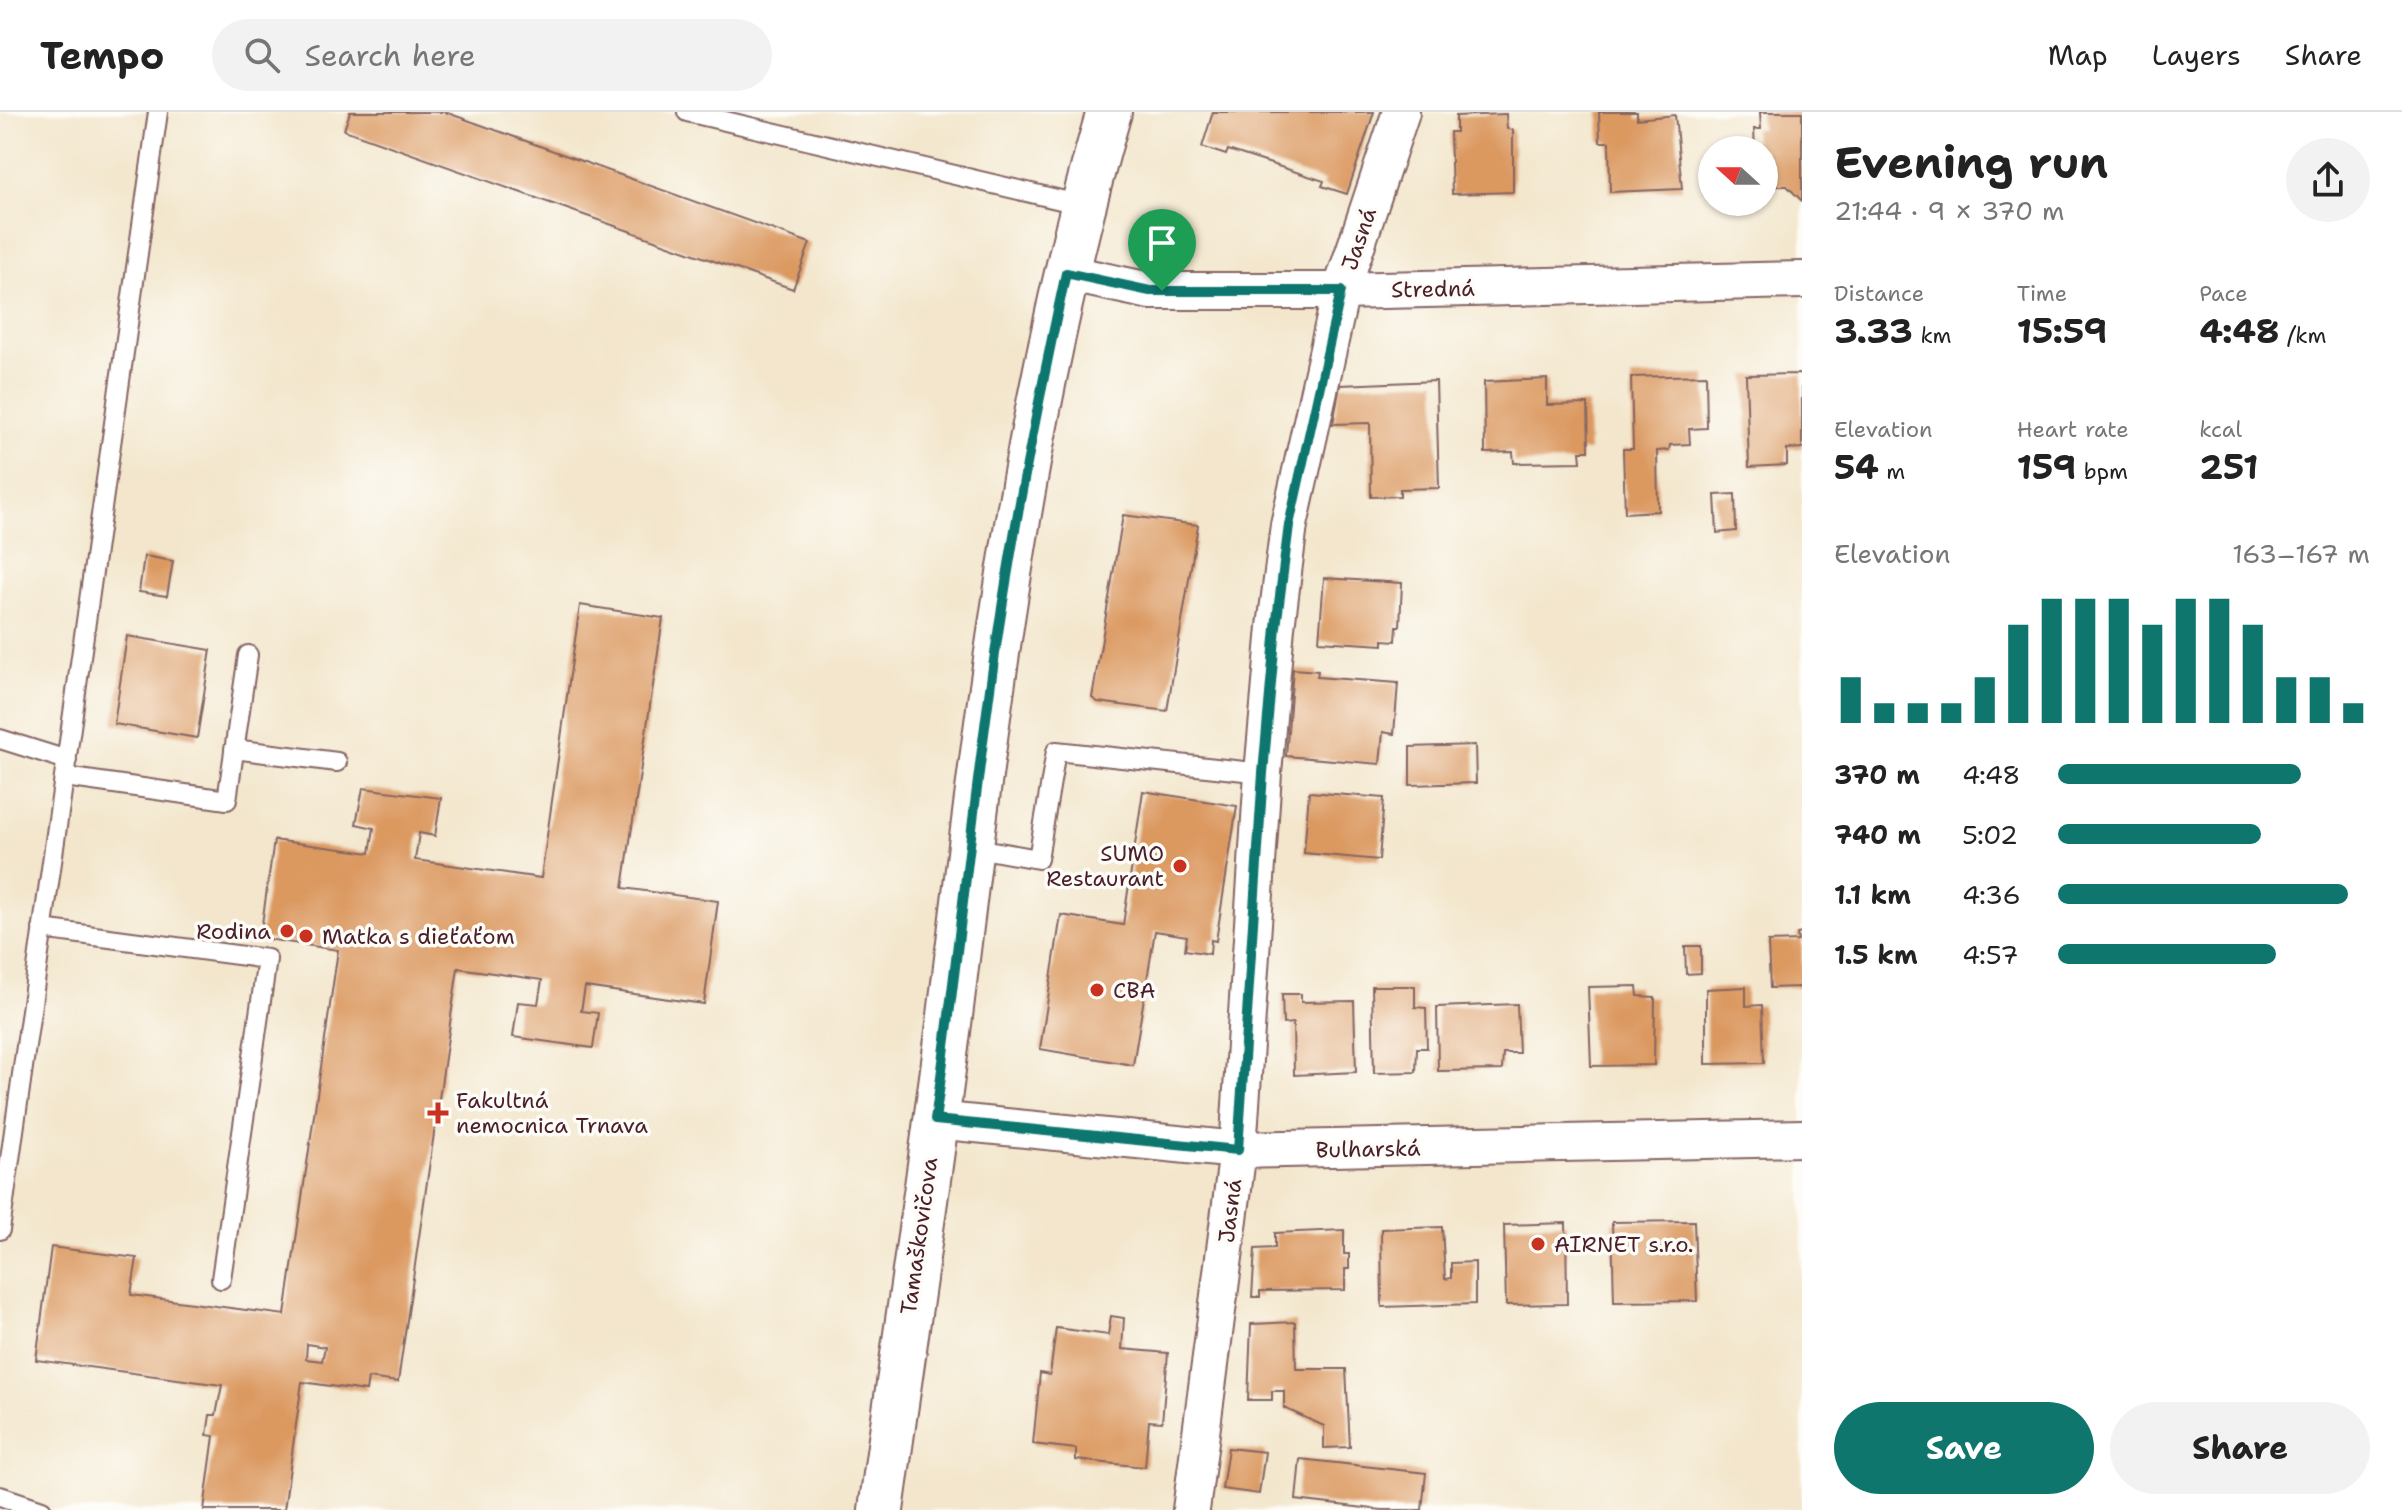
<!DOCTYPE html>
<html lang="en">
<head>
<meta charset="utf-8">
<style>
  :root { --surface:#fff; --page:#f2f2f2; --text:#222; --muted:#767676; --line:#e0e0e0; --accent:#0f766e }
  body { margin:0; font-family:"Shantell Sans",sans-serif; background:var(--page); color:var(--text); height:100vh; display:flex; flex-direction:column; font-size:30px; white-space:nowrap }
  * { box-sizing:border-box; margin:0 }
  p { font-size:26px; color:var(--muted) }
  .icon { flex:none; width:44px; height:44px; fill:none; stroke:currentColor; stroke-width:2; stroke-linecap:round; stroke-linejoin:round }
  .map { position:relative; flex:1; overflow:hidden }
  .details { display:flex; flex-direction:column; background:var(--surface); width:600px }
  .details>* { flex:none }
  .needle { width:52px; rotate:291deg }
  .controls { position:absolute; left:1698px; top:24px; display:grid; gap:16px }
  .controls a { display:grid; place-items:center; width:80px; height:80px; border-radius:50%; background:var(--surface); box-shadow:0 2px 6px #0004; font-size:40px }
  .pin { position:absolute; display:grid; place-items:center; width:68px; height:68px; color:#fff; margin:-82px -34px; border-radius:50% 50% 50% 0; rotate:-45deg; box-shadow:0 0 8px #0007 }
  .pin .icon { rotate:45deg }
  .round { display:grid; place-items:center; flex:none; width:84px; height:84px; border-radius:42px; background:var(--page) }
  .overview { display:flex; align-items:center; justify-content:space-between; height:136px; padding:0 32px }
  h1 { font-size:44px; font-weight:700; line-height:60px }
  .metrics { display:grid; grid-template-columns:repeat(3,1fr); gap:12px; height:136px; padding:8px 32px }
  .metrics div { display:grid; align-content:center }
  .metrics b { font-size:34px; font-weight:700 }
  .metrics small { font-size:22px; font-weight:400 }
  .metrics p { font-size:22px }
  .chart { height:224px; padding:16px 32px }
  .chart p { display:flex; justify-content:space-between }
  .chart svg { width:100%; height:144px; margin-top:8px; stroke:var(--accent); stroke-width:6 }
  .cta { display:flex; gap:16px; margin-top:auto; padding:16px 32px }
  .cta a { flex:1; height:92px; border-radius:48px; background:var(--accent); color:#fff; font-size:32px; font-weight:700; line-height:92px; text-align:center }
  .cta a+a { background:var(--page); color:var(--text) }
  ul { padding:0 32px; list-style:none; font-size:26px }
  li { display:grid; grid-template-columns:128px 96px 1fr; align-items:center; height:60px }
  li i { height:20px; border-radius:10px; background:var(--accent) }
  header { display:flex; align-items:center; gap:48px; box-sizing:border-box; height:112px; padding:0 40px; background:var(--surface); border-bottom:2px solid var(--line) }
  header strong { font-size:38px }
  nav { display:flex; gap:44px; margin-inline-start:auto; font-size:28px }
  .search { width:560px; height:72px; background:var(--page); display:flex; align-items:center; gap:20px; box-sizing:border-box; padding:0 28px; border-radius:44px; color:var(--muted); font-size:30px }
  main { display:flex; flex:1; min-height:0 }
  .map>svg:first-child { display:block }
  .building { fill:#db9961; fill-rule:evenodd }
  .lines { fill:none; stroke-linecap:round; stroke-linejoin:round }
  .lane-casing { stroke:#856563; stroke-width:22 }
  .street-casing { stroke:#856563; stroke-width:40 }
  .primary-casing { stroke:#856563; stroke-width:48 }
  .lane { stroke:#fff; stroke-width:18 }
  .street { stroke:#fff; stroke-width:36 }
  .primary { stroke:#fff; stroke-width:44 }
  .route-casing { stroke:#fff; stroke-width:16 }
  .route { stroke:#0f766e; stroke-width:10 }
  .poi-dot { fill:#c8321e; stroke:#fdfcf7; stroke-width:3 }
  .labels { text-anchor:middle; dominant-baseline:central; stroke-width:7; stroke-linejoin:round; paint-order:stroke }
  .street-label { font-size:22px; fill:#4a1f2b; stroke:#fdfcf7 }
  .poi-label { font-size:22px; fill:#4a1f2b; stroke:#fdfcf7; text-anchor:start }
</style>
</head>
<body>
<header>
<strong>Tempo</strong>
<div class="search"><svg class="icon" aria-label="search" viewBox="0 0 24 24"><circle cx="10" cy="10" r="6"/><path d="M15 15l6 6"/></svg>Search here</div>
<nav><a>Map</a><a>Layers</a><a>Share</a></nav>
</header>
<main>
<div class="map">
<svg width="1802" height="1398" viewBox="0 0 1802 1398">
  <rect width="100%" height="100%" fill="#fdfcf7"/>
  <filter id="ink" filterUnits="userSpaceOnUse"><feTurbulence type="fractalNoise" baseFrequency=".0125" numOctaves="2"/><feDisplacementMap in="SourceGraphic" scale="16" xChannelSelector="R" yChannelSelector="G"/><feConvolveMatrix kernelMatrix="1 2 1 2 8 2 1 2 1" color-interpolation-filters="sRGB"/></filter>
  <filter id="wash" filterUnits="userSpaceOnUse"><feTurbulence type="fractalNoise" baseFrequency=".006" numOctaves="4" result="noise"/><feDisplacementMap in="SourceGraphic" scale="32" xChannelSelector="R" yChannelSelector="G"/><feGaussianBlur stdDeviation="1.8" result="paint"/><feColorMatrix in="noise" values="0 0 0 0 0 0 0 0 0 0 0 0 0 0 0 0 0 1.4 0 .05"/><feComposite in="paint" operator="in"/></filter>
  <g filter="url(#wash)">
    <rect width="100%" height="100%" fill="#f3e6cc"/>
    <g id="blocks">
      <path class="building" d="M350,0H445L810,131L793,177L344,18Z
        M1213,0H1374L1347,82L1322,74L1324,69L1228,38L1226,43L1202,35Z
        M1599,0H1637V7L1675,3L1682,77L1610,80L1609,30H1600Z
        M1760,0H1802V89L1787,74H1764V38H1755L1754,17H1761Z
        M1506,2L1507,17L1513,18V80L1452,82L1450,20H1456V4Z
        M1802,262V336L1787,337V353L1749,355L1746,263Z
        M1706,263L1707,316L1689,317L1690,332L1670,333L1669,338L1657,339L1658,399L1625,401L1623,337H1633L1631,265Z
        M1547,267V293L1588,292L1589,339H1580L1581,350L1514,351L1513,340L1485,341L1484,270Z
        M1436,269L1439,376L1400,377V384L1371,385L1370,311L1333,312L1340,273Z
        M1735,382L1736,419L1717,421L1715,383Z
        M1123,403L1198,413L1167,599L1098,590L1092,586Z
        M144,444L173,449L167,484L139,480Z
        M1324,466L1402,471L1400,514H1397L1396,529L1383,528V533L1319,529Z
        M580,493L663,506L623,776L718,789L704,892L585,875L581,899L598,901L593,936L513,925L518,890L538,892L542,868L458,856L398,1270L368,1266L366,1279L302,1270L284,1398H204L214,1324L207,1323L210,1303H216L222,1273L36,1248L51,1135L137,1146L131,1183L285,1203L338,838L260,826L274,728L370,741L374,716L356,712L363,676L441,686L435,724L419,721L415,748L541,766ZM307,1232L325,1235L322,1249L306,1247Z
        M127,524L211,538L197,626L114,612Z
        M1293,557L1318,559L1317,565L1398,571L1394,622L1383,620L1380,652L1286,644Z
        M1475,633L1476,671L1410,673V635Z
        M1143,679L1237,694L1216,829L1211,828L1210,842L1185,838L1187,824L1155,819L1133,953L1040,937L1061,803L1123,813Z
        M1309,680L1384,686L1379,748L1304,741Z
        M1802,821V879L1799,875L1770,876L1768,830L1798,829L1797,822Z
        M1685,834H1701V861L1686,862Z
        M1372,874H1415V895L1426,896L1427,936H1417L1416,960L1374,961Z
        M1637,874L1638,884L1655,885L1654,953L1591,954L1588,875Z
        M1746,875V894L1762,893L1764,951L1706,952V877Z
        M1282,882H1301V890L1354,889L1356,960L1294,963L1293,911L1283,912Z
        M1517,892L1519,941H1503L1502,958L1438,959L1437,895Z
        M1694,1109L1697,1189L1614,1190L1612,1110Z
        M1566,1111L1567,1192L1506,1193L1504,1113Z
        M1442,1115L1445,1167L1451,1166V1151L1475,1150V1192L1382,1195L1381,1117Z
        M1344,1118V1142H1349V1157H1345V1178L1260,1179V1185H1252L1255,1137L1275,1136V1121Z
        M1111,1204L1124,1206L1122,1237L1168,1241L1162,1310L1149,1309L1145,1355L1076,1348V1337L1033,1332L1040,1261L1050,1263L1056,1216L1108,1223Z
        M1295,1210L1296,1257H1346L1350,1335L1324,1336V1314L1284,1296V1279H1272V1288H1248L1251,1212Z
        M1228,1336L1265,1340L1259,1382L1222,1377Z
        M1300,1347L1426,1361L1422,1398H1382L1296,1388Z"/>
    </g>
  </g>
  <g filter="url(#ink)">
    <use href="#blocks" fill-opacity="0" stroke="#856563" stroke-width="2"/>
    <g class="lines">
      <defs>
        <path id="lane" d="M687,0L1082,93
          M0,627L67,648
          M234,637L337,650
          M65,665L227,688L248,543
          M971,735L1038,747L1056,639L1263,661
          M42,817L267,847L221,1167
          M0,1118L158,0
          M0,1384L42,1398"/>
        <path id="street" d="M1066,161L1150,179H1341L1802,168
          M935,1008L1238,1038L1802,1026
          M1191,1398L1238,1038L1263,661L1276,515L1289,413L1341,179L1401,0"/>
        <path id="primary" d="M881,1398C904,1233 929,1069 950,904C987,600 1023,295 1109,0"/>
      </defs>
      <use href="#lane" class="lane-casing"/>
      <use href="#street" class="street-casing"/>
      <use href="#primary" class="primary-casing"/>
      <use href="#lane" class="lane"/>
      <use href="#street" class="street"/>
      <use href="#primary" class="primary"/>
    </g>
  </g>
  <g class="lines" filter="url(#ink)">
    <defs>
      <path id="route" d="M1066,161L1150,179H1341L1289,413L1276,515L1263,661L1238,1038L935,1008C955,869 969,730 988,592C1007,447 1035,303 1066,161Z"/>
    </defs>
    <use href="#route" class="route-casing"/>
    <use href="#route" class="route"/>
  </g>
  <g class="poi-dot">
    <circle cx="1180" cy="754" r="8"/>
    <circle cx="287" cy="819" r="8"/>
    <circle cx="306" cy="824" r="8"/>
    <circle cx="1097" cy="878" r="8"/>
    <path d="M434 989h8v8h8v8h-8v8h-8v-8h-8v-8h8z"/>
    <circle cx="1538" cy="1132" r="8"/>
  </g>
  <g class="labels">
    <g class="street-label">
      <text transform="translate(1359 127) rotate(-71)">Jasná</text>
      <text transform="translate(1433 177) rotate(-1)">Stredná</text>
      <text transform="translate(1368 1037) rotate(-1)">Bulharská</text>
      <text transform="translate(1230 1099) rotate(-83)">Jasná</text>
      <text transform="translate(919 1124) rotate(-82)">Tamaškovičova</text>
    </g>
    <g class="poi-label">
      <text x="1164" y="741" text-anchor="end">SUMO<tspan x="1164" dy="25">Restaurant</tspan></text>
      <text x="271" y="819" text-anchor="end">Rodina</text>
      <text x="322" y="824">Matka s dieťaťom</text>
      <text x="1113" y="878">CBA</text>
      <text x="456" y="988">Fakultná<tspan x="456" dy="25">nemocnica Trnava</tspan></text>
      <text x="1554" y="1132">AIRNET s.r.o.</text>
    </g>
  </g>
</svg>
<div class="controls">
<a><svg class="needle" viewBox="-14 -14 28 28"><path d="M0-13l5 13h-10z" fill="#e53935"/><path d="M0 13l5-13h-10z" fill="#767676"/></svg></a>
</div>
<div class="pin" style="left:1162px;top:179px;background:#1e9e55"><svg class="icon" aria-label="arrive" viewBox="0 0 24 24"><path d="M6 21V4h12l-3 4 3 4H6"/></svg></div>
</div>
<section class="details">
<div class="overview"><div><h1>Evening run</h1><p>21:44 · 9 × 370 m</p></div><a class="round"><svg class="icon" aria-label="share" viewBox="0 0 24 24"><path d="M12 15V3M7 8l5-5 5 5M5 13v7h14v-7"/></svg></a></div>
<div class="metrics">
<div><p>Distance</p><b>3.33<small> km</small></b></div>
<div><p>Time</p><b>15:59</b></div>
<div><p>Pace</p><b>4:48<small> /km</small></b></div>
</div>
<div class="metrics">
<div><p>Elevation</p><b>54<small> m</small></b></div>
<div><p>Heart rate</p><b>159<small> bpm</small></b></div>
<div><p>kcal</p><b>251</b></div>
</div>
<div class="chart"><p><span>Elevation</span>163–167 m</p>
<svg viewBox="0 0 160 44" preserveAspectRatio="none"><path d="M5 44V30M15 44V38M25 44V38M35 44V38M45 44V30M55 44V14M65 44V6M75 44V6M85 44V6M95 44V14M105 44V6M115 44V6M125 44V14M135 44V30M145 44V30M155 44V38"/></svg>
</div>
<ul>
<li><b>370 m</b>4:48<i style="width:78%"></i></li>
<li><b>740 m</b>5:02<i style="width:65%"></i></li>
<li><b>1.1 km</b>4:36<i style="width:93%"></i></li>
<li><b>1.5 km</b>4:57<i style="width:70%"></i></li>
</ul>
<div class="cta"><a>Save</a><a>Share</a></div>
</section>
</main>
</body>
</html>
